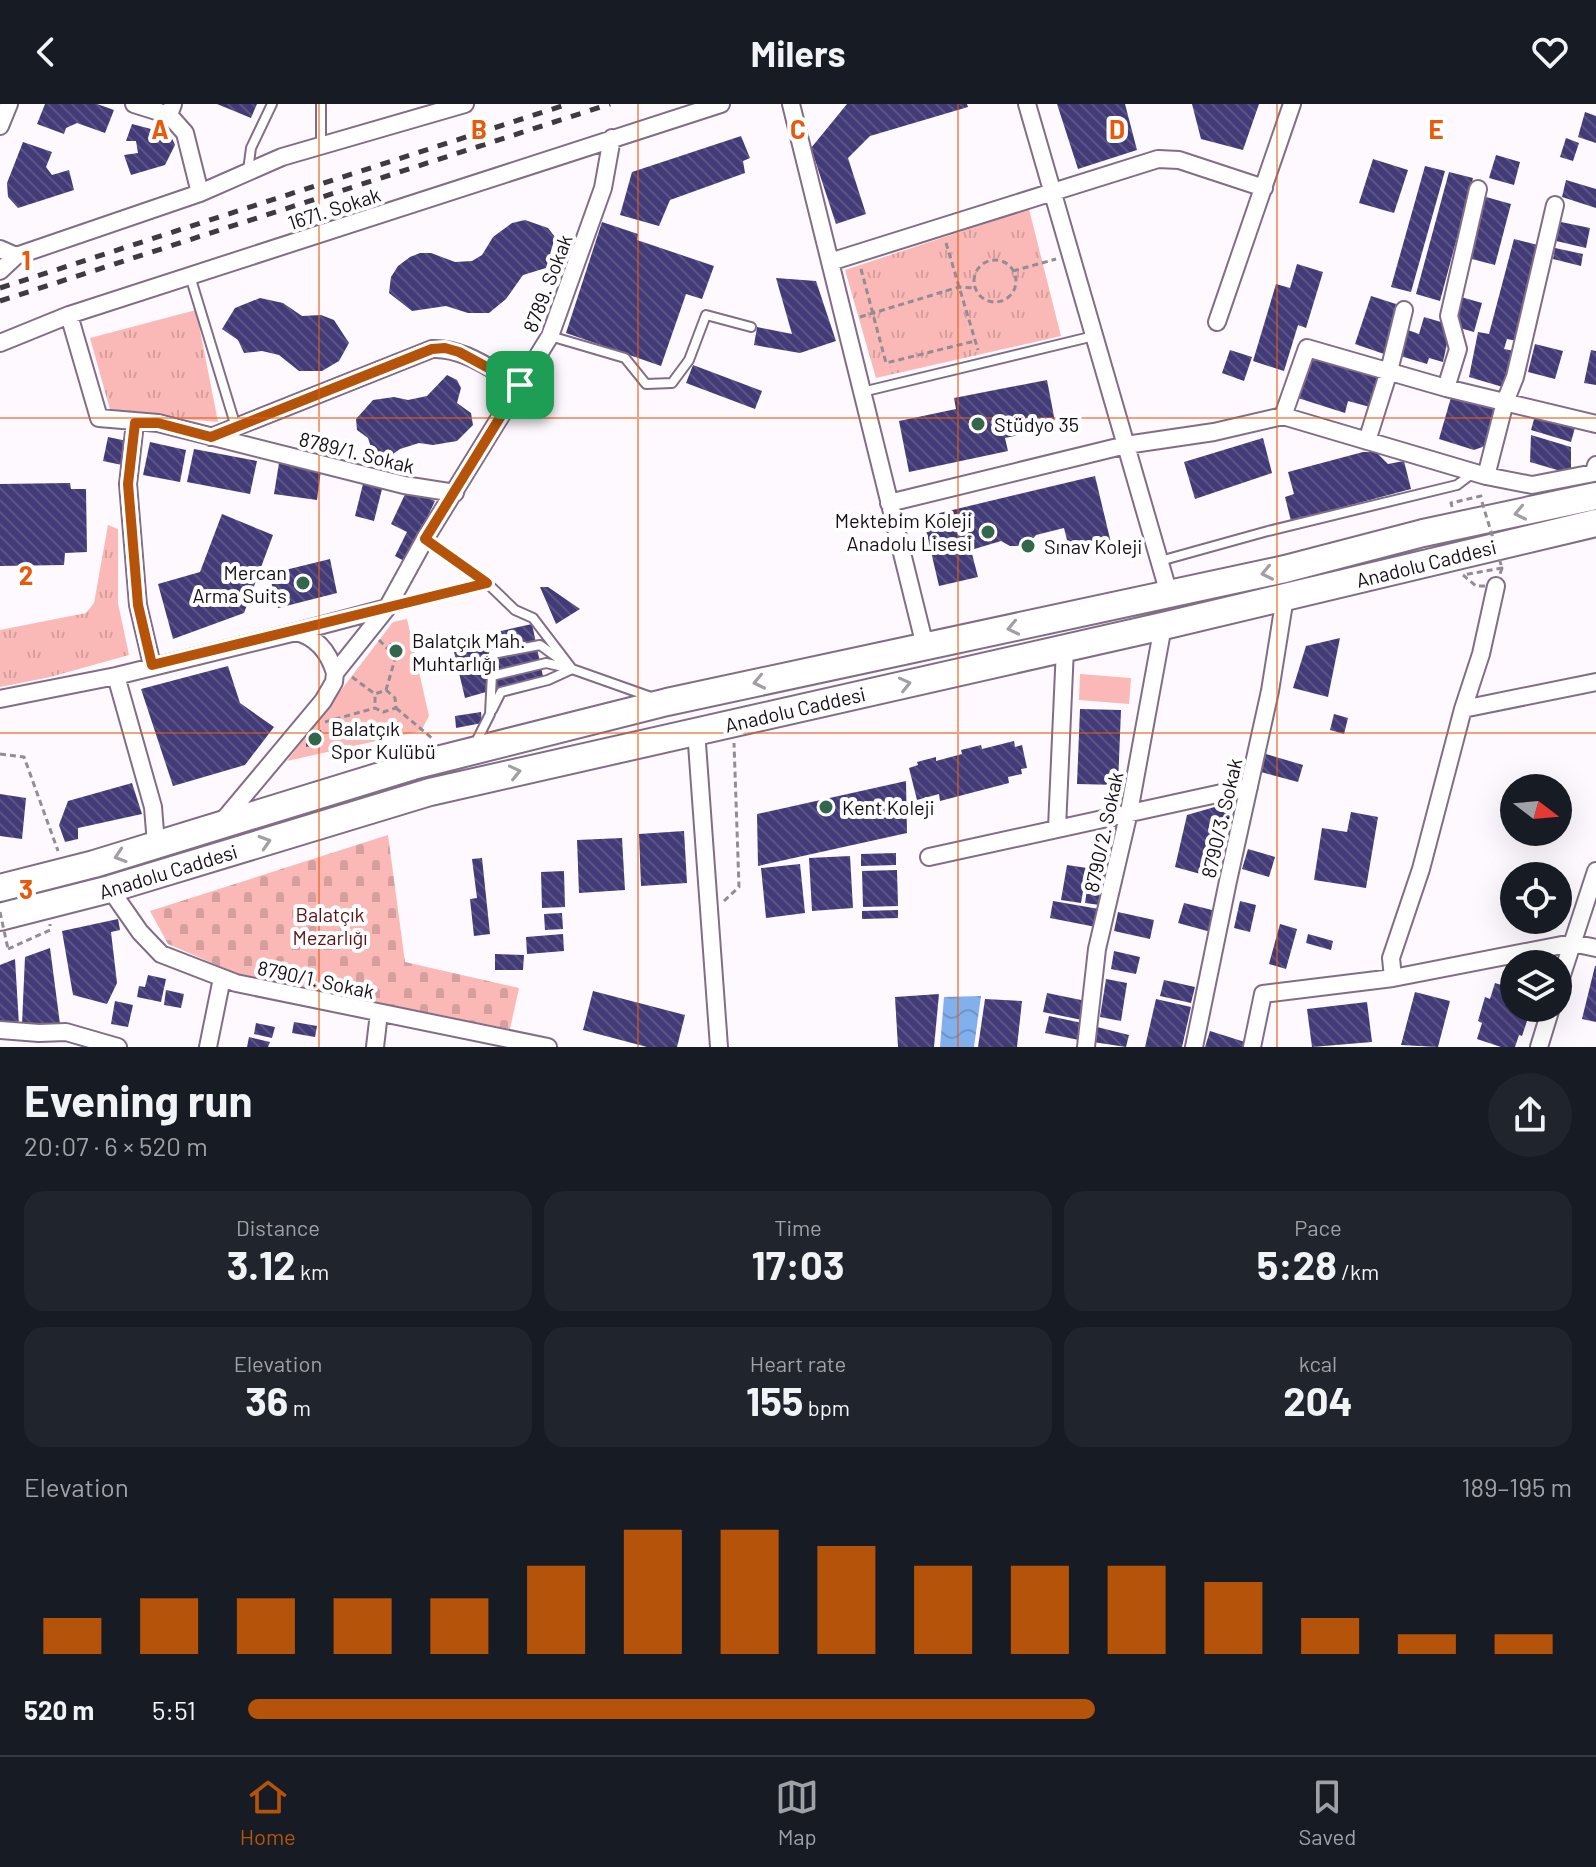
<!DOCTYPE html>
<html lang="en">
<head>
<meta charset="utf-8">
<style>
  :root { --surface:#171b24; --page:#20242c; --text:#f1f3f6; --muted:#9ea1a6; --line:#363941; --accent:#b45309 }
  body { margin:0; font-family:Barlow,sans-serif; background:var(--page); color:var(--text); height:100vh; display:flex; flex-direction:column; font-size:30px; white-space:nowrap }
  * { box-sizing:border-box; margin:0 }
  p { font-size:26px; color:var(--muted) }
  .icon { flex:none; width:44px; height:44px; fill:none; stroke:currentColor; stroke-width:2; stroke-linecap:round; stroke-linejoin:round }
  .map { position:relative; height:943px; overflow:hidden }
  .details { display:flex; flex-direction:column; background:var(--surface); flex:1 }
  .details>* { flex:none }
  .needle { width:52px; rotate:106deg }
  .buttons { position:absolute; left:1500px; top:670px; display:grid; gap:16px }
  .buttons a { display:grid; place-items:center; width:72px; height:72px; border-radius:50%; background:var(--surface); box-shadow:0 8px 32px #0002; font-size:40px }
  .pin { position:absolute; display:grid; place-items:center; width:68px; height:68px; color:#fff; margin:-34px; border-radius:16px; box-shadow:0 4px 12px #0006 }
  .round { display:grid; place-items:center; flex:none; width:84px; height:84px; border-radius:42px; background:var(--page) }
  .overview { display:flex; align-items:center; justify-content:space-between; height:136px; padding:0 24px }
  h1 { font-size:44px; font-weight:700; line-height:60px }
  .figures { display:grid; grid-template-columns:repeat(3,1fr); gap:12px; height:136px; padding:8px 24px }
  .figures div { display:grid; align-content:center; border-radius:20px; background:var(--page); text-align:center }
  .figures b { font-size:40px; font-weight:700 }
  .figures small { font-size:22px; font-weight:400 }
  .figures p { font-size:22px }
  .chart { height:224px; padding:16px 24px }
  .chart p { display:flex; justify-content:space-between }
  .chart svg { width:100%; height:144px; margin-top:8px; stroke:var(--accent); stroke-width:6 }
  ul { padding:0 24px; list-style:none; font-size:26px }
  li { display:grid; grid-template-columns:128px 96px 1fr; align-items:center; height:60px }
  li i { height:20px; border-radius:10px; background:var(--accent) }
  header { display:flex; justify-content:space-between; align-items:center; height:104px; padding:0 24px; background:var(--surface); font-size:36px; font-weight:700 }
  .tab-bar { display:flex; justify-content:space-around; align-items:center; height:112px; border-top:2px solid var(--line); background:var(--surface); font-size:22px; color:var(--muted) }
  .tab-bar a { display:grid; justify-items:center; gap:4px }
  .tab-bar .selected { color:var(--accent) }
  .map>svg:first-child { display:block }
  .grass { fill:#fab9b6 }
  .cemetery { fill:url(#cemetery-stones) }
  .park { fill:url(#park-tufts) }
  .water { fill:url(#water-waves) }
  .building { fill:url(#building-back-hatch) }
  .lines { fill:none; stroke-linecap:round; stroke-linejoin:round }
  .service-casing { stroke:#816e86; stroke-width:12 }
  .minor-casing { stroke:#816e86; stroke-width:20 }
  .trunk-casing { stroke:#816e86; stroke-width:30 }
  .path { stroke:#928d94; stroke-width:3; stroke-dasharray:6 4; stroke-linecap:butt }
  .service { stroke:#fff; stroke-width:8 }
  .minor { stroke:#fff; stroke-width:16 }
  .trunk { stroke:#fff; stroke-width:26 }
  .rail { stroke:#3f3941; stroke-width:5; stroke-dasharray:10 10; stroke-linecap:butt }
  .path-bridge { stroke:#928d94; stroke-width:3; stroke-dasharray:6 4; stroke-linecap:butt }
  .oneway { stroke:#a29fa3 }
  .route-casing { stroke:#fff; stroke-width:16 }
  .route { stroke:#b45309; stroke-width:10 }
  .grid { fill:none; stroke:#e8590c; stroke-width:2; stroke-opacity:0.55 }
  .poi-dot { fill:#32674c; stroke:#fff; stroke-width:3 }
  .labels { text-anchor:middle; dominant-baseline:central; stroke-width:8; stroke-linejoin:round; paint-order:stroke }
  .street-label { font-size:20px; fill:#171019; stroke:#fff }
  .poi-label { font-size:20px; fill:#171019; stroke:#fff; text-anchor:start }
  .park-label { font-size:20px; fill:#5a1117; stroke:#fff }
  .grid-label { font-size:26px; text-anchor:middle; font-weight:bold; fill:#e8590c; stroke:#fff; stroke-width:8; stroke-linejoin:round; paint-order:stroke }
</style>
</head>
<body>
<header><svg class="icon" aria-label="back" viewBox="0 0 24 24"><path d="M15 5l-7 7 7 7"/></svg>Milers<svg class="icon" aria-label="heart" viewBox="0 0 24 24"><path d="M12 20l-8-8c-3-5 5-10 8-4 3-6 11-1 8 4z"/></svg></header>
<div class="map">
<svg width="1596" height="943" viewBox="0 0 1596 943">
  <defs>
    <pattern id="cemetery-stones" width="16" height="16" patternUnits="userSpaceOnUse" patternTransform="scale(2)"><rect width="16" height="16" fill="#fab9b6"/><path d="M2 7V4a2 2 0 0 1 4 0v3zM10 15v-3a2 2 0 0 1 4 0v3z" fill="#d69e9c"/></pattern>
    <pattern id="park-tufts" width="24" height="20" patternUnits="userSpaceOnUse" patternTransform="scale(2)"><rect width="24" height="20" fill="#fab9b6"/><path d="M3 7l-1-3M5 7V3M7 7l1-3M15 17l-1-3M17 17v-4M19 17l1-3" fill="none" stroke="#d69e9c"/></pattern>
    <pattern id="water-waves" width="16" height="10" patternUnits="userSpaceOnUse" patternTransform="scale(2)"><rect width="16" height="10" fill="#81b0ec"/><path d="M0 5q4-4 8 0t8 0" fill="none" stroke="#6f96ca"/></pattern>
    <pattern id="building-back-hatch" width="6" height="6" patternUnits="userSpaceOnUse" patternTransform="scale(2)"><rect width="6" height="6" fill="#433b78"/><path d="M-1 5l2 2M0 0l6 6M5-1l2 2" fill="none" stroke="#5b5485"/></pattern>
  </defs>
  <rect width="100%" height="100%" fill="#fdf9fe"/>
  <path class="grass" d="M407,515L429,612L421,627L287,657L393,518Z
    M1080,570L1131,574L1129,600L1079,596Z"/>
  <path class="cemetery" d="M388,731L405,858L519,884L510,925L247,874L168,840L150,807Z"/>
  <path class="park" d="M1029,105L1061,232L876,274L845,166Z
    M196,206L218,318L111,309L90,234Z
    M108,421L118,425V499L129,551L50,573L0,583V526L86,509L94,499Z"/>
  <path class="water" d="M981,892L974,943H940L944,893Z"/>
  <path class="building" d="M45,0H97L114,6L105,29L77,19L66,24L64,30L37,20Z
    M217,0H257L251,14Z
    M847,0H967L968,3L870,32L848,54L866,110L836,120L811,44Z
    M1057,0H1125L1137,46L1078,65Z
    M1192,0H1259L1243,46L1201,35Z
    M1585,8L1596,12V39L1578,33Z
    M132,20L170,30L175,41L165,61L131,71L124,51L138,49L136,37H126Z
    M741,32L750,54L743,57L745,69L670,96L659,122L620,111L632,68Z
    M1566,34L1579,39L1573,57L1560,53Z
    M23,38L52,48L46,63L52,71L69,66L74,86L18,104L8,93L7,79Z
    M1496,51L1520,58L1514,81L1489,74Z
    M1373,55L1408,66L1394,109L1359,99Z
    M1425,62L1445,67L1411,188L1391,183Z
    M1449,68L1473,74L1440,197L1416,190Z
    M1566,76L1596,85V104L1562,93Z
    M1486,93L1511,100L1495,161L1468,154Z
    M525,116L548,124L555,133L546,164L523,171L506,195L489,209H468L446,202L412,207L389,189L391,173L398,162L410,153L420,149H431L455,158L472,157L482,151L493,133L512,119Z
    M1556,117L1590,124L1586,144L1552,136Z
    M602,118L638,130L637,136L714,162L702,195L686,190L661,262L566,229Z
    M1514,135L1538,141L1528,182L1531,183L1520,214H1523L1517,237L1507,235L1504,245L1515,247L1506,284L1469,273L1478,228L1489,230Z
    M1555,144L1583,150L1581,162L1553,155Z
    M1297,160L1323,168L1306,224L1298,221L1284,267L1253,257L1276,180L1290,184Z
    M776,174L816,177L836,237L800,249L754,241L757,223L792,230Z
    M1371,192L1396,200L1393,210L1397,211L1384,250L1355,240Z
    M1461,193L1482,199L1474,228L1453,222Z
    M260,194L283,199L302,212L321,211L334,216L349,239L339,257L322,267H299L279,251L262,247L244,249L238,236L222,225L235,204Z
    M1424,213L1451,221L1443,258L1429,254L1427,260L1397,251L1405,225L1419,230Z
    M1535,240L1563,247L1555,275L1528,268Z
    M1230,246L1252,253L1244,277L1222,269Z
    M1591,246L1596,247V281L1584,279Z
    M1312,248L1380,270L1370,303L1348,297L1345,309L1298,294Z
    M693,261L762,287L755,305L686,279Z
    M447,271L457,276L461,284L457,299L471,309L473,321L457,337L433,341L419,339L400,345L386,355L373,350L368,334L357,326L356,315L373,296L394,293L408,296L427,292Z
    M1047,276L1056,323L1005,334L1008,347L909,368L899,317L956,305L954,294Z
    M1452,290L1498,300L1485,342L1474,346L1439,335Z
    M1536,308L1576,320L1571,338L1531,326Z
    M1531,331L1571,343V370L1530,358Z
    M108,333L127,337L122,361L103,357Z
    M1263,334L1272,369L1195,395L1184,358Z
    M150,338L186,346L180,378L143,371Z
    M194,345L257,357L250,390L187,378Z
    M1363,348H1376L1388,360L1404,357L1411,385L1291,417L1285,393L1294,390L1288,368Z
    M279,359L321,366L317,396L274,390Z
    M1095,372L1111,439L1070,448L1064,424L1036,431L1030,438L1021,442H1010L1001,437L971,446L978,473L939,482L923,413Z
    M70,379L71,385H86L87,448L65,449L64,461L0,462V380Z
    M363,380L382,385L374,417L355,412Z
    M408,384L435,397L406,458L395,452L407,428L391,420Z
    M222,410L273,431L244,509L173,535L158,480L200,468Z
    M330,455L337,489L278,504L269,470Z
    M540,483H548L580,505L556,520Z
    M532,520L545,582L508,589L507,582L465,594L454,548L498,541L496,528Z
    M1340,534L1328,593L1293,584L1306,542Z
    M390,539H401L404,548L396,555L388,549Z
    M228,562L240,599L274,623L245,661L173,682L141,585Z
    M1080,605L1121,606L1118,681L1077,680Z
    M481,608L482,619L456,624L455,612Z
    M1334,610L1348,614L1344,630L1330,626Z
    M321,626L324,639L306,643V632Z
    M1014,637L1015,643L1022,641L1027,664L1021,665L1022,670L1008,673L1009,679L940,697L939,690L917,696L909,664L918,661L917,658L936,653V657L962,650L961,646L981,641L982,645Z
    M1266,650L1303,661L1298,678L1261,668Z
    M906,677L907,729L758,762L757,710Z
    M132,679L142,710L78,724V735L65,738L59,721L68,697Z
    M0,690L26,694L22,735L0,732Z
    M1225,700L1232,703L1215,774L1175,763L1187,711Z
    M1351,708L1378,713L1366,784L1314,776L1322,724L1347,728Z
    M684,727L687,779L641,782L639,730Z
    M622,734L625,786L579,789L577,736Z
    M1248,745L1275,753L1269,773L1242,765Z
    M896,749V761L861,762V750Z
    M850,752L853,804L812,807L809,754Z
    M482,754L490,830L474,832L470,795L477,794L472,755Z
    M800,760L805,809L766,814L761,764Z
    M1067,761L1087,764L1081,799L1061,796Z
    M1090,765L1105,767L1100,801L1085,799Z
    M897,766L898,802L863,803L862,767Z
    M564,767L565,803L542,804L541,768Z
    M1053,797L1099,805L1096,823L1050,814Z
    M1240,797L1256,801L1250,828L1234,824Z
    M1184,799L1216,807L1211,828L1178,819Z
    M898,806V814L862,815V807Z
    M1118,808L1154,816L1150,835L1114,827Z
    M562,809L563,825L545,826L544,810Z
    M118,815L120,826L111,828L117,879L107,900L73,891L62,827Z
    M1280,820L1297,825L1286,865L1269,860Z
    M563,830L564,847L527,850L526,833Z
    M1308,830L1333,837L1331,846L1306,839Z
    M50,844L60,920H22L25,853Z
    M1114,847L1140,853L1136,870L1111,865Z
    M495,850L524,851L523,866H495Z
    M15,855L19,921H0V861Z
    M1595,862H1596V918L1582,915Z
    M148,871L166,875L161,898L137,893L139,882L145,883Z
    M1106,875L1127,879L1121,917L1100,913Z
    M1164,876L1195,883L1191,899L1160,892Z
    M1495,879L1514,885V904H1528L1527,907L1530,908L1522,932L1519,931L1515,943H1501L1477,935L1482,919L1478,917L1485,893L1490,895Z
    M166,886L184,890L181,904L164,901Z
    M593,887L685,911L677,943H647L583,926Z
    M1415,888L1450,897L1438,943L1401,941Z
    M1047,889L1086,897L1082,916L1043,908Z
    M939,890L934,943H898L895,893Z
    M985,895L1022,897L1017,943H978Z
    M1156,895L1191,903L1182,943H1145Z
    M115,897L133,901L128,923L111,920Z
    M1367,898L1372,938L1312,943L1307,905Z
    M1049,912L1082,919L1079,936L1045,929Z
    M294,918L317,922L315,933L292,929Z
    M256,919L275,923L272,934L254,930Z
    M1097,923L1129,931L1126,943L1093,938Z
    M1210,927L1248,939L1247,943H1205Z
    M249,933L270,938L268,943H247Z"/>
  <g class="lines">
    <defs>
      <path id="service" d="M321,0V42
        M248,66L251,44L272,0
        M190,172L236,323
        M550,232L625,254L646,280L672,279L689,256L706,211L751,223
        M862,288L1094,232
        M426,435L487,479L515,506L533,514L572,565L651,593
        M1160,457L1268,427L1457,381L1473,369
        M388,504L487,479
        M492,572L546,559L568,564
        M492,606L501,588L548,576L572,565
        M476,638L490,610L493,550L540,541L562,557"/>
      <path id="minor" d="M134,0L169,11
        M173,0L169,11L185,29L200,89
        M791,0L925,542
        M1027,0L1169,490
        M0,22L9,0
        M0,145L16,152L200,89L282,53L465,0
        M830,158L1158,55L1179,56L1264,84
        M0,167L16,152
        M69,211L99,314L158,319L404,381L455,389
        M1217,218L1292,0
        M0,239L69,211L721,0
        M1446,284L1458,245L1449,212L1478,85
        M1283,312L1486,372L1532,381L1594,369L1596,361
        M135,319L128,380L138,501L152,561
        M211,333L432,245C463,243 493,267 520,281
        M1367,337L1389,267L1404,206
        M1486,372L1505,298L1515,273L1555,101
        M889,399L1126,341L1214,328L1283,312L1307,244L1446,284L1596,320
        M296,528L387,504
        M116,572L153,703L156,740
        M0,595L116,572L296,528C317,533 329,549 335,569
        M1463,605L1596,578
        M696,626L719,943
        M221,719L323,597L334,578L335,569L387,504L425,435L550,232L603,84L612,34
        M1057,724L1065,544
        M929,753L1249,683
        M110,785L140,828L161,850L236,879L548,943
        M1393,874L1391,854L1421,765L1463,605L1481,550L1496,482
        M1558,883L1596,767
        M0,926L39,929L66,928L118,943
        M208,943L222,874
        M375,943L379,909
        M1086,943L1097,845L1129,708L1163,522
        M1194,943L1228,777L1270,587L1285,493
        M1252,943L1263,890L1393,874L1572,839L1596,844
        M1539,943L1551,904"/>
      <path id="trunk" d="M0,784L94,760L413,662L667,598L1285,465L1423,429L1596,392
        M0,813L110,785L430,688L1163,522L1596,419"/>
    </defs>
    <use href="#service" class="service-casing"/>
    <use href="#minor" class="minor-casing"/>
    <use href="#trunk" class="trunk-casing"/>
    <path class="path" d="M946,139L978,246
      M974 177a21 21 0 1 1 42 0a21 21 0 1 1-42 0Z
      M861,165L886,259L975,237
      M1013,167L1056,155
      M860,213L959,183L974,184
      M1452,403L1451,399L1481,392V394
      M1502,464L1496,482H1476L1463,471Z
      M379,536L389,546
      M352,573L375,590
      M386,586L395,594L396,604L383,608L375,604V590L386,586L395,555
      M396,604L433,635
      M325,618L375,604
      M0,650L24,653L58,747
      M724,797L739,783L734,639
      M8,845L50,826V820"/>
    <use href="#service" class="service"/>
    <use href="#minor" class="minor"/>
    <use href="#trunk" class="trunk"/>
    <path class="rail" d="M0,184L568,0
      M0,197L610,0"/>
    <path class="path-bridge" d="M1482,398L1502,464
      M0,808L8,845"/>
  </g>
  <defs><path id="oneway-chevron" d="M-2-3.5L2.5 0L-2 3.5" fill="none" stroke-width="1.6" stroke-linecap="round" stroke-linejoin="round" transform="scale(2)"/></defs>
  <g class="oneway">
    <use href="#oneway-chevron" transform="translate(1520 409) rotate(168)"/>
    <use href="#oneway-chevron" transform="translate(1267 469) rotate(168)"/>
    <use href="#oneway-chevron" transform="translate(1013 524) rotate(168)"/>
    <use href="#oneway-chevron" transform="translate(759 578) rotate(168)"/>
    <use href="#oneway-chevron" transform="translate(905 580) rotate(-13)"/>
    <use href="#oneway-chevron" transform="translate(515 668) rotate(-13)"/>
    <use href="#oneway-chevron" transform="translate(265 738) rotate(-17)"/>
    <use href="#oneway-chevron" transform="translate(120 752) rotate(162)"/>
  </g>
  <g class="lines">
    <defs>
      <path id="route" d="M445,244L459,248L520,281L425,435L487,479L152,561L138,501L128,380L135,319H158L211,333L432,245Z"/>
    </defs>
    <use href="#route" class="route-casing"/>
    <use href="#route" class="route"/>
  </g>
  <path class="grid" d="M319,0V943M638,0V943M958,0V943M1277,0V943M0,314H1596M0,629H1596"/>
  <g class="poi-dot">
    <circle cx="978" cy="320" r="8"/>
    <circle cx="988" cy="428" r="8"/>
    <circle cx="1028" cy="442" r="8"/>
    <circle cx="303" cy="479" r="8"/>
    <circle cx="396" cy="547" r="8"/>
    <circle cx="315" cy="635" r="8"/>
    <circle cx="826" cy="703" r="8"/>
  </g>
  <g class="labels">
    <g class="street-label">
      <text transform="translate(334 104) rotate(-18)">1671. Sokak</text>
      <text transform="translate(547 179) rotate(-69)">8789. Sokak</text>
      <text transform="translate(357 348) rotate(14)">8789/1. Sokak</text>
      <text transform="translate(1426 459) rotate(-14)">Anadolu Caddesi</text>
      <text transform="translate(795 605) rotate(-13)">Anadolu Caddesi</text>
      <text transform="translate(1221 714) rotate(-77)">8790/3. Sokak</text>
      <text transform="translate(1103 728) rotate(-78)">8790/2. Sokak</text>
      <text transform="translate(168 767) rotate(-17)">Anadolu Caddesi</text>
      <text transform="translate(316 875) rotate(12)">8790/1. Sokak</text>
    </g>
    <g class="poi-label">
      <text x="994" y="320">Stüdyo 35</text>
      <text x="972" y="416" text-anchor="end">Mektebim Koleji<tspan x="972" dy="23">Anadolu Lisesi</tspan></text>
      <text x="1044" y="442">Sınav Koleji</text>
      <text x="287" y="468" text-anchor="end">Mercan<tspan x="287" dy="23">Arma Suits</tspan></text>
      <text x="412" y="536">Balatçık Mah.<tspan x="412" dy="23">Muhtarlığı</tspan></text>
      <text x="331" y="624">Balatçık<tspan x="331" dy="23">Spor Kulübü</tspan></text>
      <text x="842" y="703">Kent Koleji</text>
    </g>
    <g class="park-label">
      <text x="330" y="810">Balatçık<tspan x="330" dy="23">Mezarlığı</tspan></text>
    </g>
  </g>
  <g class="grid-label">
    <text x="160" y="35">A</text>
    <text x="479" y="35">B</text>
    <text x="798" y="35">C</text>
    <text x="1117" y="35">D</text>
    <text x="1436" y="35">E</text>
    <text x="26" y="166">1</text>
    <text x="26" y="481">2</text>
    <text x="26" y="795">3</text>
  </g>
</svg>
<div class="buttons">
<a><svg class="needle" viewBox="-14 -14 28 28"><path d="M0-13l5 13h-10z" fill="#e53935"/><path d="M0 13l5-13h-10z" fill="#9ea1a6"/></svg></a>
<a><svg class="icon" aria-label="locate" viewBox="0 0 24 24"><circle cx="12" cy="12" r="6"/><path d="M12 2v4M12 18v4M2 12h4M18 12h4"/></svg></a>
<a><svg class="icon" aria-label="layers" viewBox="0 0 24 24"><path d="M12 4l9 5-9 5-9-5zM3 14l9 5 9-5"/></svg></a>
</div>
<div class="pin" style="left:520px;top:281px;background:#1e9e55"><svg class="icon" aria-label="arrive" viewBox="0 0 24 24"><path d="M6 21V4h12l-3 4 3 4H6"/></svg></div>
</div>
<section class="details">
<div class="overview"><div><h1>Evening run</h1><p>20:07 · 6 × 520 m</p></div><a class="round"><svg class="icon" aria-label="share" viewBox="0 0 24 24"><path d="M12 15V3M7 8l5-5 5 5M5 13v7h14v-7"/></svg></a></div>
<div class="figures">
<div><p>Distance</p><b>3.12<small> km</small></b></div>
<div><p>Time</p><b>17:03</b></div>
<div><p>Pace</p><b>5:28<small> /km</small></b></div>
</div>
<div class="figures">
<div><p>Elevation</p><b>36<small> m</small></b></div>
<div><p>Heart rate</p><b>155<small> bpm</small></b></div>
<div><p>kcal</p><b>204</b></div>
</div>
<div class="chart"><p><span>Elevation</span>189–195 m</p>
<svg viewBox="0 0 160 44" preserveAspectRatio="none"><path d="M5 44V33M15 44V27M25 44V27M35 44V27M45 44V27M55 44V17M65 44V6M75 44V6M85 44V11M95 44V17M105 44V17M115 44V17M125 44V22M135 44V33M145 44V38M155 44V38"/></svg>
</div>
<ul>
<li><b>520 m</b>5:51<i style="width:64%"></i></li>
</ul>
</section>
<nav class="tab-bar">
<a class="selected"><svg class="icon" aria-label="home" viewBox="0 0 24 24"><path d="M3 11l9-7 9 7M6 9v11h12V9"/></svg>Home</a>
<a><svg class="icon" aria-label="map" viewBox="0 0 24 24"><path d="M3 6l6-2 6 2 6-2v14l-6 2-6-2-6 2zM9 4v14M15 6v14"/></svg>Map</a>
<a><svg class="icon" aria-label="saved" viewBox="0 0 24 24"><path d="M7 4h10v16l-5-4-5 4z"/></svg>Saved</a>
</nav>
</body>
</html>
